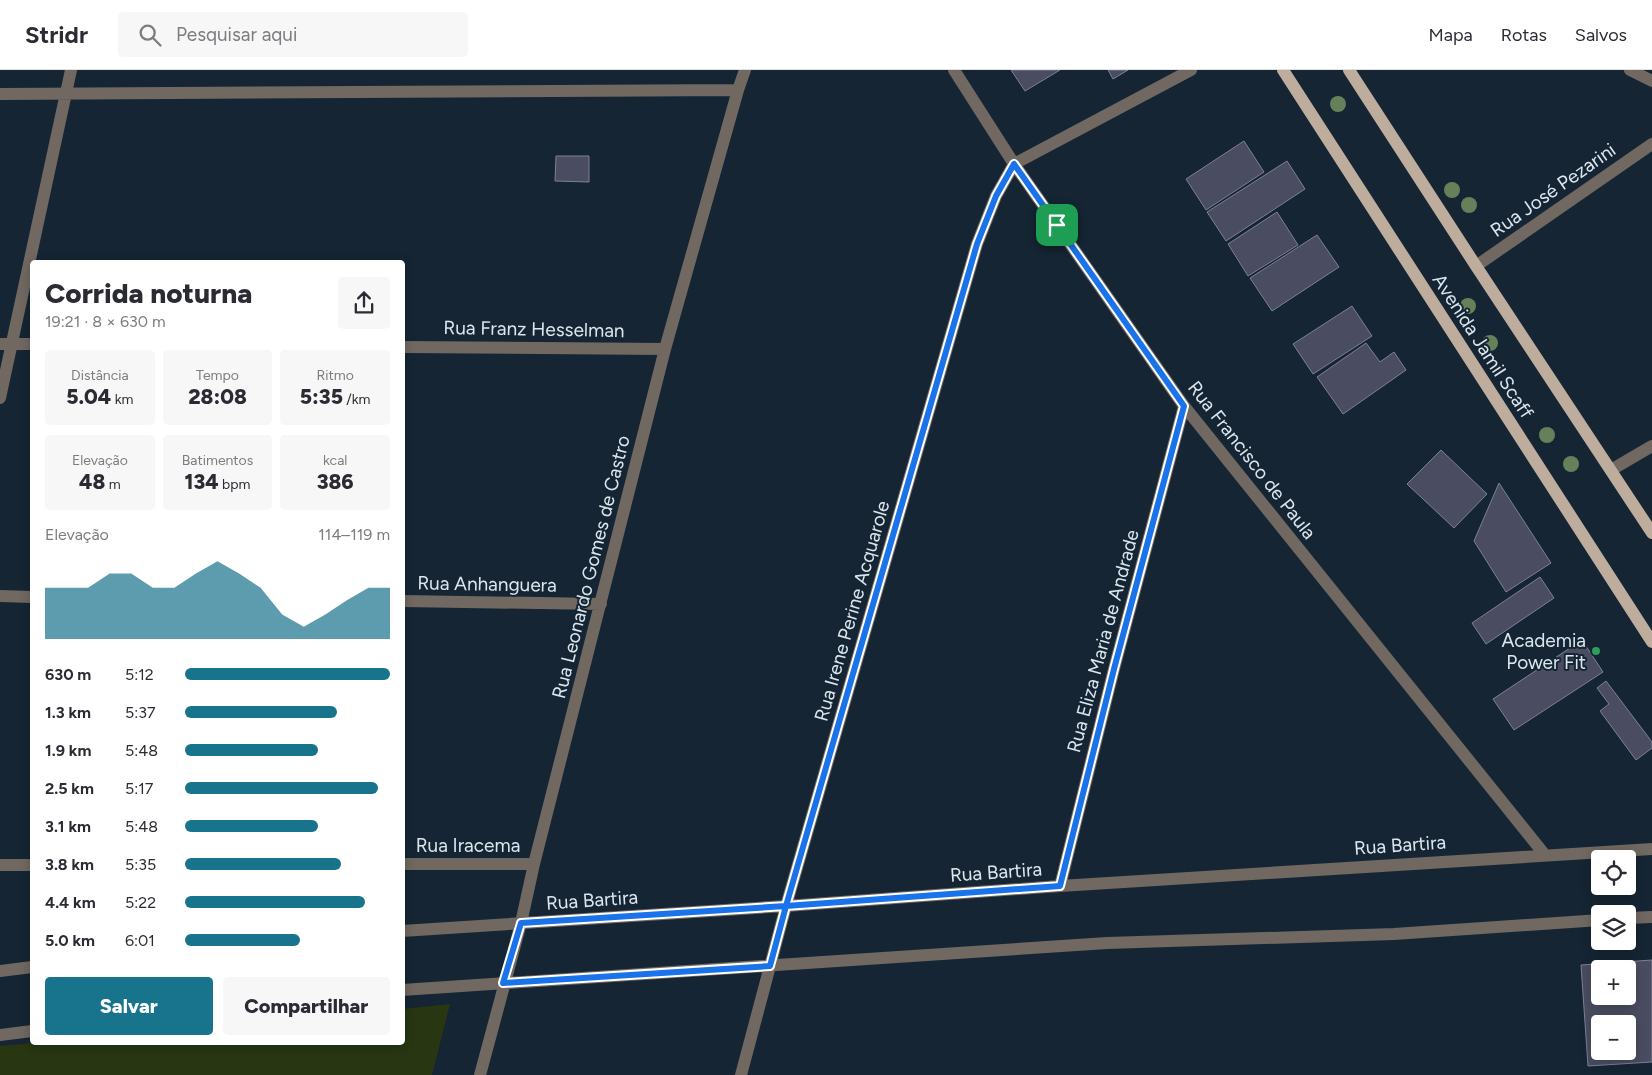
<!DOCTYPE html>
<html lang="pt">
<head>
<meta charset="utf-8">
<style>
  :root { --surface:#fff; --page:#f7f7f7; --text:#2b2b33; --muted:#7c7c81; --line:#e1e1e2; --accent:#18738c }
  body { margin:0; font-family:Figtree,sans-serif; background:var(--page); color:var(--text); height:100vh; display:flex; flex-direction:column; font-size:19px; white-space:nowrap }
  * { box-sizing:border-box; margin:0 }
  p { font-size:16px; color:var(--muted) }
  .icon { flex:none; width:28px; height:28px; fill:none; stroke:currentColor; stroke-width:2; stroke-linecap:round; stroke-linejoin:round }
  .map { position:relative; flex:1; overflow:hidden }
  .panel { position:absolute; left:30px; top:190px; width:375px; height:785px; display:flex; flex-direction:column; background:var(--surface); border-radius:5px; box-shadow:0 2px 12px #0003 }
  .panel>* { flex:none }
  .controls { position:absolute; left:1591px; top:780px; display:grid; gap:10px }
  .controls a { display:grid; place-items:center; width:45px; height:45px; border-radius:5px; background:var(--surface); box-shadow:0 2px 12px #0003; font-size:25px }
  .pin { position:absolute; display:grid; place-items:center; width:42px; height:42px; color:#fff; margin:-21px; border-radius:10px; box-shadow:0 2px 8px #0006 }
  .round { display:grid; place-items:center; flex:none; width:52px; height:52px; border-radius:5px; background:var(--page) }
  .overview { display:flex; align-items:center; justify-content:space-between; height:85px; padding:0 15px }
  h1 { font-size:28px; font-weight:800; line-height:38px }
  .metrics { display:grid; grid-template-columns:repeat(3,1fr); gap:8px; height:85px; padding:5px 15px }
  .metrics div { display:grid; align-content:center; border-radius:5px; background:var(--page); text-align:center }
  .metrics b { font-size:21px; font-weight:800 }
  .metrics small { font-size:14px; font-weight:400 }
  .metrics p { font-size:14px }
  .chart { height:140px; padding:10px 15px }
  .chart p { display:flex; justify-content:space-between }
  .chart svg { width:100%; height:90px; margin-top:5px; fill:var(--accent); opacity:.7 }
  .button { display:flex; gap:10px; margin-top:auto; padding:10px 15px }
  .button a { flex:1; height:58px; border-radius:5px; background:var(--accent); color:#fff; font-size:20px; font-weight:800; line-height:58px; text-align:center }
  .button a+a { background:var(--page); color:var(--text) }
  ul { padding:0 15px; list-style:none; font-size:16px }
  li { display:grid; grid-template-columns:80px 60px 1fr; align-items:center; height:38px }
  li i { height:12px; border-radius:6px; background:var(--accent) }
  header { display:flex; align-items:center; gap:30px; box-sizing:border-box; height:70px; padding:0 25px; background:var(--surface); border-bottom:1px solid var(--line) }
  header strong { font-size:24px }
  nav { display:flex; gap:28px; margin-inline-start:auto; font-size:18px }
  .search { width:350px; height:45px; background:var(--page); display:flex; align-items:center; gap:12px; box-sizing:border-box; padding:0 18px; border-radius:5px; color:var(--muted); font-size:19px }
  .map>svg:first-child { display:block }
  .green { fill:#283612 }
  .building { fill:#4a4c61; stroke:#7e8097; fill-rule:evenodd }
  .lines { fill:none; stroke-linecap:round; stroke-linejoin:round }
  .minor { stroke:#706861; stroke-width:12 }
  .major { stroke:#beac9d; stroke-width:12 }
  .tree { fill:#668159 }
  .route-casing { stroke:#fff; stroke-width:10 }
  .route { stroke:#1a73e8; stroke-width:6 }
  .leisure-dot { fill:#2e9e5b; stroke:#152533; stroke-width:2 }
  .labels { text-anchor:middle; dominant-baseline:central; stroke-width:4; stroke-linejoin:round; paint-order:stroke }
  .street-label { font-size:19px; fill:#dbe6ef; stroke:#152533 }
  .poi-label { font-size:19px; fill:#dbe6ef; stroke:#152533; text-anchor:end }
</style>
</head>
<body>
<header>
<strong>Stridr</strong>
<div class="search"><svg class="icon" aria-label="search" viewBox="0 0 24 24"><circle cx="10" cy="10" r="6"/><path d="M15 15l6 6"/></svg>Pesquisar aqui</div>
<nav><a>Mapa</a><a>Rotas</a><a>Salvos</a></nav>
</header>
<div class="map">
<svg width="1652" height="1005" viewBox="0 0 1652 1005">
  <rect width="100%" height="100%" fill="#152533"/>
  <path class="green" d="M450,934L432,1005H0V976L36,973L402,972L403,939Z"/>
  <path class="building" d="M1011,0H1060L1025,21Z
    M1108,0H1128L1113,9Z
    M1244,71L1264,102L1206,140L1186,109Z
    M556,86H589V112L555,111Z
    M1287,91L1305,119L1226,171L1207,142Z
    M1277,142L1298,175L1248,206L1228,174Z
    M1317,165L1339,197L1272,241L1250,208Z
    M1352,236L1372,266L1313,304L1293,274Z
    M1366,273L1380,292L1394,282L1406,300L1343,344L1317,307Z
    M1441,380L1487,424L1454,458L1407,414Z
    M1499,413L1551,493L1506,522L1474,471Z
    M1540,507L1554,528L1486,574L1472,553Z
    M1582,570L1603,602L1514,660L1493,629Z
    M1606,611L1652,672V678L1636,690L1600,641L1609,634L1597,618Z
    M1652,890V992L1588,996L1581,895ZM1600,899H1628V926H1600ZM1600,954H1628V981H1600Z"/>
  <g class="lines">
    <path class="minor" d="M954,0L1014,94L1184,336L1545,785
      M1630,0L1652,11
      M0,24L738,20
      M1476,196L1652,74
      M0,274H32
      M402,277L665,279
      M0,328L71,0
      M1611,400L1652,376
      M0,526L32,527
      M402,531L601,534
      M402,794H534
      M0,795H32
      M1060,816L1114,599L1184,336
      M1628,848L1652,847
      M402,861L786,836L1060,816L1652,779
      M0,901L32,897
      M402,920L1107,873L1394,864L1600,850
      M0,965L32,961
      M480,1005L521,853L534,794L665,279L738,20L745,0
      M741,1005L786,836L977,174L996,126L1014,94L1191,0"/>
    <path class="major" d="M1283,0L1652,572
      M1349,0L1476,196L1652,463"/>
  </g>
  <g class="tree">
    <circle cx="1338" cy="34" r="8"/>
    <circle cx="1452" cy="120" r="8"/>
    <circle cx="1469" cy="135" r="8"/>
    <circle cx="1468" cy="236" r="8"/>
    <circle cx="1490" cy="273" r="8"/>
    <circle cx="1547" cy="365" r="8"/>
    <circle cx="1571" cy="394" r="8"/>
  </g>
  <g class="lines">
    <defs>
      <path id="route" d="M1057,155L1014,94L996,126L977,174L786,836L770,896L503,913L521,853L786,836L1060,816L1114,599L1184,336L1057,155"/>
    </defs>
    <use href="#route" class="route-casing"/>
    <use href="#route" class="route"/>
  </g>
  <circle class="leisure-dot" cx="1596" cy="581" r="5"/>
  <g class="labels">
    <g class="street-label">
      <text transform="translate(1553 120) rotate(-35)">Rua José Pezarini</text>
      <text transform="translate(534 259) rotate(1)">Rua Franz Hesselman</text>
      <text transform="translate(1483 276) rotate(57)">Avenida Jamil Scaff</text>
      <text transform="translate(1252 390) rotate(52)">Rua Francisco de Paula</text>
      <text transform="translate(591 497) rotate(-76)">Rua Leonardo Gomes de Castro</text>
      <text transform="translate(487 514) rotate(1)">Rua Anhanguera</text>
      <text transform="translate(852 541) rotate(-74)">Rua Irene Perine Acquarole</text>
      <text transform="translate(1103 571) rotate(-75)">Rua Eliza Maria de Andrade</text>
      <text x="468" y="775">Rua Iracema</text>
      <text transform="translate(1400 775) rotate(-4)">Rua Bartira</text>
      <text transform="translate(996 802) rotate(-4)">Rua Bartira</text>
      <text transform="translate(592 830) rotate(-4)">Rua Bartira</text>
    </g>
    <g class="poi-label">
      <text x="1586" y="570">Academia<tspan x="1586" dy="22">Power Fit</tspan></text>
    </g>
  </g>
</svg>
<div class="controls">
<a><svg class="icon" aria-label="locate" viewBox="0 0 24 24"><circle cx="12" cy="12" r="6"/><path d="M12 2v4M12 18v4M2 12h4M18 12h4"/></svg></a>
<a><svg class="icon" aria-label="layers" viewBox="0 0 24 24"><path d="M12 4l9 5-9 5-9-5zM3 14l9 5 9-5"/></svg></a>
<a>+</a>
<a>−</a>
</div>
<div class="pin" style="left:1057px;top:155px;background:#1e9e55"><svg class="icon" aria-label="arrive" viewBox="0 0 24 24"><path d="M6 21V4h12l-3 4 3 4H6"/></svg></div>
<section class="panel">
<div class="overview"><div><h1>Corrida noturna</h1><p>19:21 · 8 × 630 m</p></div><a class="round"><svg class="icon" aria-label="share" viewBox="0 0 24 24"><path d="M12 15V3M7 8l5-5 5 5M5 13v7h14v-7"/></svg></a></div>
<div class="metrics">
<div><p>Distância</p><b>5.04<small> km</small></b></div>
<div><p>Tempo</p><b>28:08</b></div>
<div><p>Ritmo</p><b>5:35<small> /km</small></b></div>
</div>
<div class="metrics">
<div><p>Elevação</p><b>48<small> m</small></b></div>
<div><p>Batimentos</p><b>134<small> bpm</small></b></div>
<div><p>kcal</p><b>386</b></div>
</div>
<div class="chart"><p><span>Elevação</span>114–119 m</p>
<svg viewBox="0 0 160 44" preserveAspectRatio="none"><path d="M0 44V19L10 19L20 19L30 12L40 12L50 19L60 19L70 12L80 6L90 12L100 19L110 32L120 38L130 32L140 25L150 19L160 19V44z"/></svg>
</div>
<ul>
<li><b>630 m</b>5:12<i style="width:100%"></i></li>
<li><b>1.3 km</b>5:37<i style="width:74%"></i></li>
<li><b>1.9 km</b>5:48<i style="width:65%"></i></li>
<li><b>2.5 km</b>5:17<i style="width:94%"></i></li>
<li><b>3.1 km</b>5:48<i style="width:65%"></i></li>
<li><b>3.8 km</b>5:35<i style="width:76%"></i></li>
<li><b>4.4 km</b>5:22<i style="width:88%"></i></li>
<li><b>5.0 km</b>6:01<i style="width:56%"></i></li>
</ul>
<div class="button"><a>Salvar</a><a>Compartilhar</a></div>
</section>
</div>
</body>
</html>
